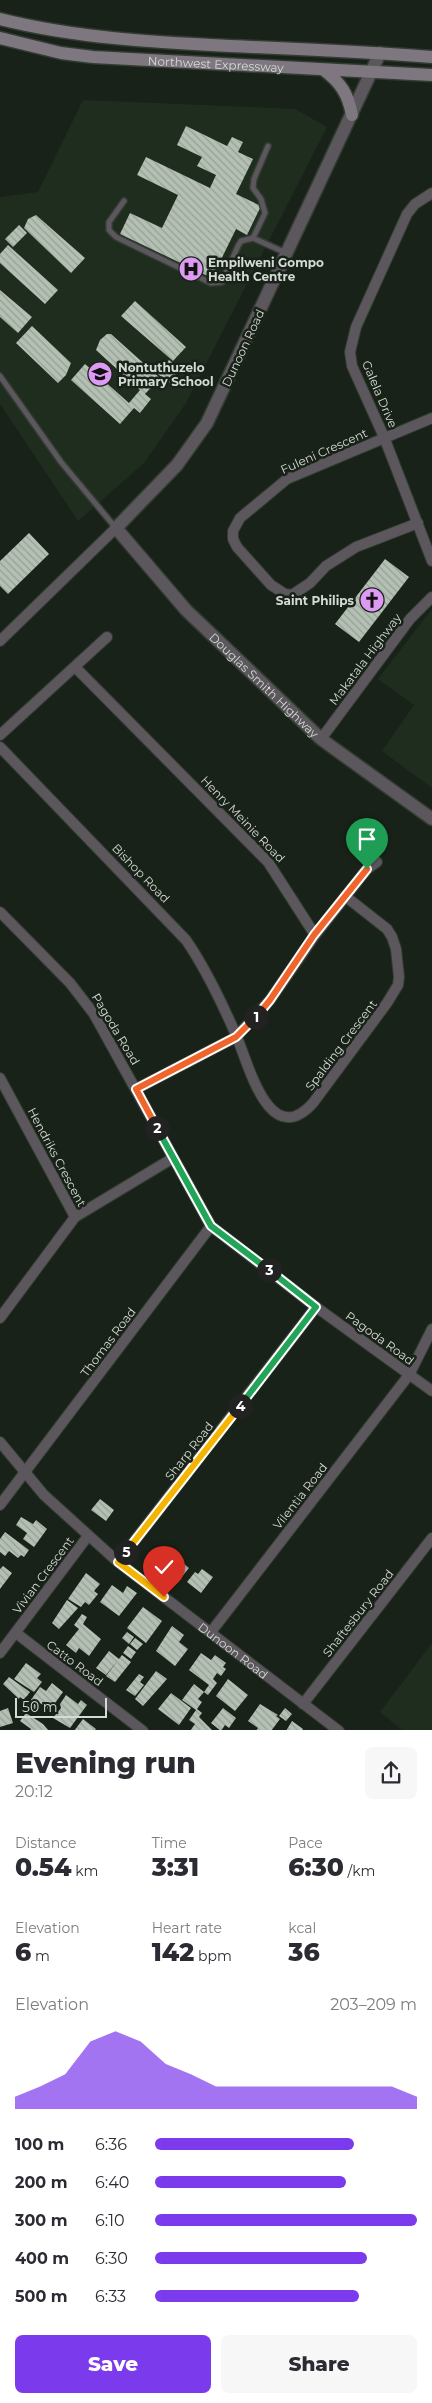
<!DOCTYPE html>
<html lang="en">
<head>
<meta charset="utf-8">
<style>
  :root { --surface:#fff; --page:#f7f7f7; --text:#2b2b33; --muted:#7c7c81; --accent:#7c3aed }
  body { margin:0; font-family:Montserrat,sans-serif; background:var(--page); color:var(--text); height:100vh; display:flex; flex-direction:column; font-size:19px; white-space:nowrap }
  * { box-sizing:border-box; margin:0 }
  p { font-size:16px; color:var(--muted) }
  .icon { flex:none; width:28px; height:28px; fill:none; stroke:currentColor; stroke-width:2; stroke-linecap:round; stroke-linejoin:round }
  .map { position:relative; height:1730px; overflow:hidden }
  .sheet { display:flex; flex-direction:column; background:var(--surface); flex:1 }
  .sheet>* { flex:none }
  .scale { position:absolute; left:15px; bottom:12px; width:92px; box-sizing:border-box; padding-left:5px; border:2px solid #d4dad4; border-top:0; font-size:14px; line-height:18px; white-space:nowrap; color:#d4dad4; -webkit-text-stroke:4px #192218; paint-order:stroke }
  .pin { position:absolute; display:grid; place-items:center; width:42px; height:42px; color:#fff; margin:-51px -21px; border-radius:50% 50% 50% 0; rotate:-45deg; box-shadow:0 0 5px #0007 }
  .pin .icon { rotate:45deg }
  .km { position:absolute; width:25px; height:25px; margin:-12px; border-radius:50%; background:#222; color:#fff; font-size:14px; line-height:25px; text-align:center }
  .round { display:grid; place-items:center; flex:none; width:52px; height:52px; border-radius:8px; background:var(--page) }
  .overview { display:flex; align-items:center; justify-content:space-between; height:85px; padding:0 15px }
  h1 { font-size:28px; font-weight:800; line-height:38px }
  .metrics { display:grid; grid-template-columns:repeat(3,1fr); gap:8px; height:85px; padding:5px 15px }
  .metrics div { display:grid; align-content:center }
  .metrics b { font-size:25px; font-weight:800 }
  .metrics small { font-size:14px; font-weight:400 }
  .metrics p { font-size:14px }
  .chart { height:140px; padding:10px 15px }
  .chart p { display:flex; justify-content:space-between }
  .chart svg { width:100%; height:90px; margin-top:5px; fill:var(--accent); opacity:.7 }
  .cta { display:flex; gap:10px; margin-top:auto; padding:10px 15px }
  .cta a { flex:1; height:58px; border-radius:8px; background:var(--accent); color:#fff; font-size:20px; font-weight:800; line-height:58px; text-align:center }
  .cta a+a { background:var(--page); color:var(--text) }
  ul { padding:0 15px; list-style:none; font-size:16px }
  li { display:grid; grid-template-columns:80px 60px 1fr; align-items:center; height:38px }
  li i { height:12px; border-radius:6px; background:var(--accent) }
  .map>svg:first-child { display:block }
  .built { fill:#1f2d1f }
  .building { fill:url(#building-back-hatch) }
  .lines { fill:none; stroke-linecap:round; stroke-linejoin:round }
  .service-casing { stroke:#333c32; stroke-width:8 }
  .minor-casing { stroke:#333c32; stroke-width:12 }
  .tertiary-casing { stroke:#333c32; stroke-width:15 }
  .secondary-casing { stroke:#333c32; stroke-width:15 }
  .service { stroke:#5b575d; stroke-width:5 }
  .minor { stroke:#5b575d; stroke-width:10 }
  .tertiary { stroke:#5b575d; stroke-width:12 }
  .secondary { stroke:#7e7780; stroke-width:12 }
  .split-1-casing { stroke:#fff; stroke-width:10 }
  .split-2-casing { stroke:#fff; stroke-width:10 }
  .split-3-casing { stroke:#fff; stroke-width:10 }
  .split-4-casing { stroke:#fff; stroke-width:10 }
  .split-5-casing { stroke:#fff; stroke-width:10 }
  .split-6-casing { stroke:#fff; stroke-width:10 }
  .split-1 { stroke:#f0652b; stroke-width:6 }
  .split-2 { stroke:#f0652b; stroke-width:6 }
  .split-3 { stroke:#22a559; stroke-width:6 }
  .split-4 { stroke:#22a559; stroke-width:6 }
  .split-5 { stroke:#f5b400; stroke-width:6 }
  .split-6 { stroke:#f5b400; stroke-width:6 }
  .labels { text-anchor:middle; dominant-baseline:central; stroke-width:5; stroke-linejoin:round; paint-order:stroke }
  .street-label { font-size:12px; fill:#d4dad4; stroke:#192218 }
  .poi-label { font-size:12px; font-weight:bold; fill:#d4dad4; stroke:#192218; text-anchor:start }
</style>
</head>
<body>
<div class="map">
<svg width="432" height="1731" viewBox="0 0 432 1731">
  <defs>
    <pattern id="building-back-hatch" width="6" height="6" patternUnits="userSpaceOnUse" patternTransform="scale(1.25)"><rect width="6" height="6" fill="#b4c0b3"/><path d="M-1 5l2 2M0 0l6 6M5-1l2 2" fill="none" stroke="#97a096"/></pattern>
  </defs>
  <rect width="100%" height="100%" fill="#192218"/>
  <path class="built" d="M83,100L295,109L327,127L186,403L144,463L78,521L0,404V197L38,192Z
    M432,609V788L382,751L414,705L378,679Z
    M432,1643V1730H402L380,1712Z"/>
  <path class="building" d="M186,126L227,146L232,137L243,142L238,152L253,159L236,194L261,206L247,235L236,229L212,278L120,234L130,213L162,228L178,195L137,175L146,157L210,188L216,175L197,166L202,157L177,145Z
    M36,215L85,258L71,273L24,228L28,219Z
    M19,225L27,233L13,247L5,239Z
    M8,245L58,290L45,304L0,263V254Z
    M0,290L32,317L18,333L0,317Z
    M135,301L186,347L173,361L121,316Z
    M32,326L71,363L66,375L58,383L16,343Z
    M107,334H111L160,378L145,394L151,399L140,413L134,408L120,424L71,380L85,364L129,403L140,390L96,350L100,340Z
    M169,360L180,369L169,383L158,374Z
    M29,533L49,554L8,594L0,586V561Z
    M385,559L409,577L359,642L335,624Z
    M100,1499L114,1510L106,1521L91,1510Z
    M21,1517L33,1524L36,1520L47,1529L34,1547L23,1539L27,1533L16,1525Z
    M5,1532L29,1550L24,1557L21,1555L18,1558L9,1551L5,1556L0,1552V1539Z
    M176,1557L189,1568L181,1578L168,1568Z
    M3,1566L12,1573L0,1589V1569Z
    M202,1569L213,1577L201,1593L187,1582L195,1572L198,1574Z
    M86,1573L100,1584L94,1591L98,1594L89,1605L85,1602L81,1607L68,1599Z
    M112,1585L123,1593L127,1586L137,1593L119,1616L100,1602Z
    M67,1600L78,1608L59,1629L52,1623Z
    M143,1607L162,1621L146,1643L127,1628Z
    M82,1614L87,1617L83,1624L101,1639L89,1656L79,1648L76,1653L66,1645L79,1629L74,1625Z
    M172,1626L184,1635L179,1642L188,1649L175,1666L156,1651Z
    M127,1632L134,1637L129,1644L122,1638Z
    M135,1638L143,1644L137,1650L130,1644Z
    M128,1646L136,1652L131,1659L123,1653Z
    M109,1651L119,1659L122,1655L131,1662L115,1682L106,1676L118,1660L106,1675L96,1668Z
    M201,1653L211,1660L215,1655L226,1663L223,1667L226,1669L221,1676L217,1673L213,1679L217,1683L208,1695L204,1692L209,1685L189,1670Z
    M26,1663L41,1674L37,1678L42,1682L34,1692L14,1679Z
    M156,1671L167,1679L143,1706L135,1699Z
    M139,1674L144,1677L140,1682L144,1685L135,1696L126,1690Z
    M9,1677L30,1692L24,1700L20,1697L19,1699L3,1684Z
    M228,1679L248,1695L235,1711L216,1696Z
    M52,1683L63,1692L50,1710L40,1703L35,1710L28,1704L40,1687L46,1691Z
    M194,1684L204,1692L198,1699L202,1702L197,1709L202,1713L199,1717L213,1731H190L195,1724L189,1720L196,1710L182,1700Z
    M171,1693L191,1708L179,1725L158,1709Z
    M66,1695L78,1704L81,1700L87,1705L70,1728L53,1718L61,1708L60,1704Z
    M260,1704L278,1715L276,1716L280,1719L271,1731H256L258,1728L248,1721Z
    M8,1708L13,1723L0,1727V1711Z
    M223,1708L236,1718L229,1728L225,1725L221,1731L211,1723Z
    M285,1708L292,1714L286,1721L279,1716Z
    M26,1713L43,1724L49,1731H30L31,1729L20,1721Z
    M83,1719L96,1729L94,1731H74Z
    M292,1721L303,1729L302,1731H286Z"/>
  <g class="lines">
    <defs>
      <path id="service" d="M268,146L254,179L253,188L261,199L265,213L253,238L286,253
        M124,201L109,222V230L116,237L211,283L222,282L238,246L241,241L253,238
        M0,376L61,462L115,527"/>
      <g id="minor">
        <path d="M432,193L415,204L407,214L356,327L350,352L352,366L384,437L432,561"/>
        <path d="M418,523L356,547L326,566L310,583L292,595L285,594L271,585L237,547L233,539V531L240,518L287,479L432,418"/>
        <path d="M0,641L116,528"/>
        <path d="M75,667L268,862L315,935L270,1000L236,1037L136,1089"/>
        <path d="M0,735L107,637"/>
        <path d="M321,739L410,619L432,597"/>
        <path d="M0,747L186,940C206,969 222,1003 236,1035C248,1062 269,1152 313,1103L387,1003L398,985L399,977L396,949L392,937L387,929L345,896"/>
        <path d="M0,912L70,983L94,1014L211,1226L316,1307L432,1391"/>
        <path d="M315,935L367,869L377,862"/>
        <path d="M0,1078L75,1217L0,1318"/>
        <path d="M75,1217L173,1158"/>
        <path id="s1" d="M0,1442L44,1495L118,1562L339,1731"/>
        <path d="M0,1505L211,1226"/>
        <path d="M118,1562L316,1307"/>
        <path d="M211,1632L409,1375L432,1329"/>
        <path d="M16,1633L143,1731"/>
        <path d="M0,1653L88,1536"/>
        <path d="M303,1704L432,1538"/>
      </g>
      <g id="tertiary">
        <path id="s2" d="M380,53L207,423L177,465L116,528L186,610L321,739L432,819"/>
      </g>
      <g id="secondary">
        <path d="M0,19C76,38 153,42 230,46C298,49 365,52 432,57"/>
        <path id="s3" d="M0,38L61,53L93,57L432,75"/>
        <path d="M324,70C341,83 348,94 352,115"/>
      </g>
    </defs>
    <use href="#service" class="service-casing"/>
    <use href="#minor" class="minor-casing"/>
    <use href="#tertiary" class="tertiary-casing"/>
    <use href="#secondary" class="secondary-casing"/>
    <use href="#service" class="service"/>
    <use href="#minor" class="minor"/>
    <use href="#tertiary" class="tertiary"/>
    <use href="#secondary" class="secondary"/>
  </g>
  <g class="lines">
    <defs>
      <path id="split-1" d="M256,1017L270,1000L314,935L367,869"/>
      <path id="split-2" d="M157,1128L136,1089L236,1037L256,1017"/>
      <path id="split-3" d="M157,1128L211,1226L269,1270"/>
      <path id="split-4" d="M240,1406L316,1307L269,1270"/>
      <path id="split-5" d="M126,1552L240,1406"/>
      <path id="split-6" d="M126,1552L118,1562L164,1597"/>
    </defs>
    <use href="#split-1" class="split-1-casing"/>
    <use href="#split-2" class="split-2-casing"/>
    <use href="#split-3" class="split-3-casing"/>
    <use href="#split-4" class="split-4-casing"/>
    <use href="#split-5" class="split-5-casing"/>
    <use href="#split-6" class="split-6-casing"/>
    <use href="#split-1" class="split-1"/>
    <use href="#split-2" class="split-2"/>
    <use href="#split-3" class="split-3"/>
    <use href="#split-4" class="split-4"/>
    <use href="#split-5" class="split-5"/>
    <use href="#split-6" class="split-6"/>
  </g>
  <defs>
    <symbol id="hospital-disc" viewBox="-11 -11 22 22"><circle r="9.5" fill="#dd99f3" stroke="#192218"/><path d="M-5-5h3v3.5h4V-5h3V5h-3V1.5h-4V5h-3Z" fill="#111"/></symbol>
    <symbol id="school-disc" viewBox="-11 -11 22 22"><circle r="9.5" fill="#dd99f3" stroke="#192218"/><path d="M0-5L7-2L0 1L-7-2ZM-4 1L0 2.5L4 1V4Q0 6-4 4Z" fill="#111"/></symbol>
    <symbol id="church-disc" viewBox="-11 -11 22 22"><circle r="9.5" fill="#dd99f3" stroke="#192218"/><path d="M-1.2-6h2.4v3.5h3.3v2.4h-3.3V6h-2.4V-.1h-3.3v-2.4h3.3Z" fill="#111"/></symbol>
  </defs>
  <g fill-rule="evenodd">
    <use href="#hospital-disc" x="177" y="255" width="28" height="28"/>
    <use href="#school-disc" x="86" y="360" width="28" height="28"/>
    <use href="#church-disc" x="358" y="586" width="28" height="28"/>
  </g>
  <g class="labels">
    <g class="street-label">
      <text stroke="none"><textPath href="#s3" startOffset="218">Northwest Expressway</textPath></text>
      <text transform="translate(243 348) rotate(-65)">Dunoon Road</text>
      <text transform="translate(380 394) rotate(67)">Galela Drive</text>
      <text transform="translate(324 451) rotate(-24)">Fuleni Crescent</text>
      <text transform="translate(365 659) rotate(-53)">Makatala Highway</text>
      <text stroke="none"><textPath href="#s2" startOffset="764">Douglas Smith Highway</textPath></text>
      <text transform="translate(243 819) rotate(46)">Henry Meinie Road</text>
      <text transform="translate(141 873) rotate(46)">Bishop Road</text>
      <text transform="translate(116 1029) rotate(59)">Pagoda Road</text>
      <text transform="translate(341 1045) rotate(-53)">Spalding Crescent</text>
      <text transform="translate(57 1157) rotate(62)">Hendriks Crescent</text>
      <text transform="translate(380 1338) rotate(36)">Pagoda Road</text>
      <text transform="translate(108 1342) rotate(-53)">Thomas Road</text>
      <text transform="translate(189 1451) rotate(-52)">Sharp Road</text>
      <text transform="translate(300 1496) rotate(-52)">Vilentia Road</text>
      <text transform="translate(43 1575) rotate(-53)">Vivian Crescent</text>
      <text transform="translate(358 1613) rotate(-52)">Shaftesbury Road</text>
      <text stroke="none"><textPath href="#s1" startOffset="314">Dunoon Road</textPath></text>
      <text transform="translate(75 1663) rotate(37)">Catto Road</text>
    </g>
    <g class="poi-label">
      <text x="208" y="262">Empilweni Gompo<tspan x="208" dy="14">Health Centre</tspan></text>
      <text x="118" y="367">Nontuthuzelo<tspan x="118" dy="14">Primary School</tspan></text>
      <text x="354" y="600" text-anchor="end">Saint Philips</text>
    </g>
  </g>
</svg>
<div class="scale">50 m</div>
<div class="pin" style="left:367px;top:869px;background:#1e9e55"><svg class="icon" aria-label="arrive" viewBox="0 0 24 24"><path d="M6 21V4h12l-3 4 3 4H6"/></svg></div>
<div class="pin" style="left:164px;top:1597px;background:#d93025"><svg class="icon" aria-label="check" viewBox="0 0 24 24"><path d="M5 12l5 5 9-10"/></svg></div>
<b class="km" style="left:256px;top:1017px">1</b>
<b class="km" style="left:157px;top:1128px">2</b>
<b class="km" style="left:269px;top:1270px">3</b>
<b class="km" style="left:240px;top:1406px">4</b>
<b class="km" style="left:126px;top:1552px">5</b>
</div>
<section class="sheet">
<div class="overview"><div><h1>Evening run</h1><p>20:12</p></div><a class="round"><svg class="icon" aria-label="share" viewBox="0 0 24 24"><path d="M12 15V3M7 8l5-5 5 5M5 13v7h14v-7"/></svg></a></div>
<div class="metrics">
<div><p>Distance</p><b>0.54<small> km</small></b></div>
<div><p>Time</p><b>3:31</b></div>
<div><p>Pace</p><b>6:30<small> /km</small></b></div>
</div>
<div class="metrics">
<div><p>Elevation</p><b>6<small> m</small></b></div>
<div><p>Heart rate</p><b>142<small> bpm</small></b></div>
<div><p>kcal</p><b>36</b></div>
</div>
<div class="chart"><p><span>Elevation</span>203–209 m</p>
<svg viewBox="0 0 160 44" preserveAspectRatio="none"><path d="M0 44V38L10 33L20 27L30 11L40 6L50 11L60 22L70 27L80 33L90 33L100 33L110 33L120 33L130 33L140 33L150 33L160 38V44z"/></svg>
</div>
<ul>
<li><b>100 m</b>6:36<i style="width:76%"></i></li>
<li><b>200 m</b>6:40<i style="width:73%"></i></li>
<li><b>300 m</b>6:10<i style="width:100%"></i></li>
<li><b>400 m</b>6:30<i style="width:81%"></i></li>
<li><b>500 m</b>6:33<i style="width:78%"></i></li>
</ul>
<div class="cta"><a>Save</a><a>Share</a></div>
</section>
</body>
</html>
